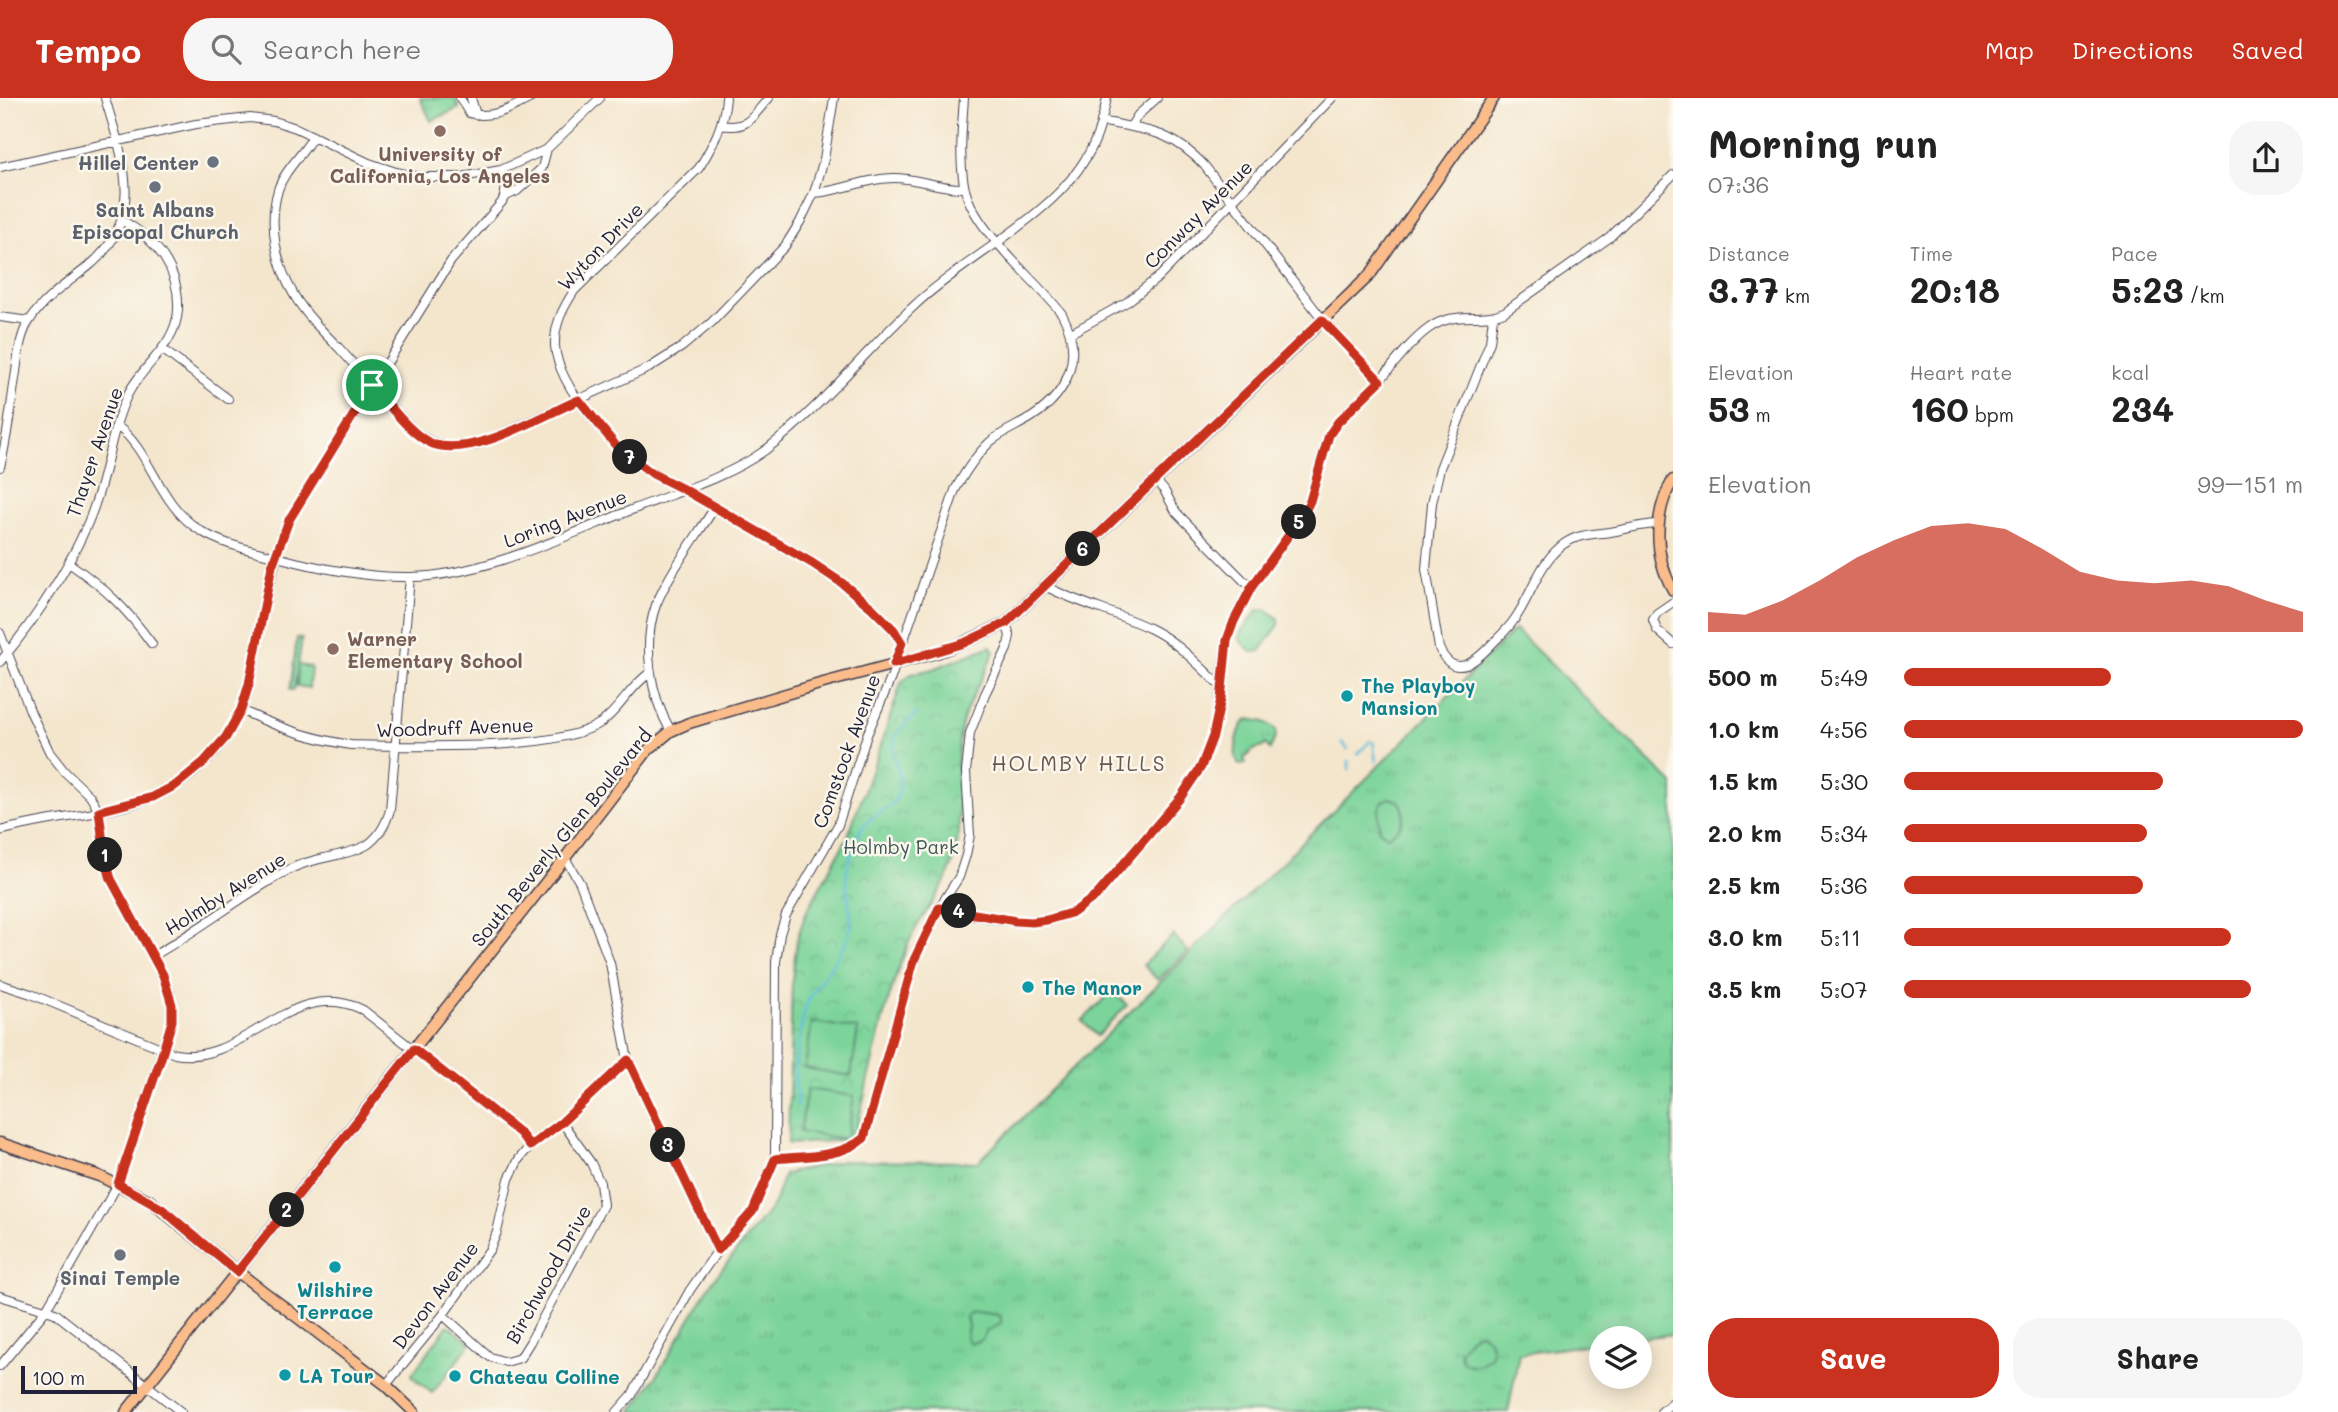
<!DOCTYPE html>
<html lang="en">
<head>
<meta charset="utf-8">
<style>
  :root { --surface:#fff; --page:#f6f6f6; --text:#222; --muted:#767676; --accent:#c8321e }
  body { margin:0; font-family:Mali,sans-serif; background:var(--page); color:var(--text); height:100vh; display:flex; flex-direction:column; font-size:26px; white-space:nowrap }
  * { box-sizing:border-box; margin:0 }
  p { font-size:23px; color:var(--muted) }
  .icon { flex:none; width:38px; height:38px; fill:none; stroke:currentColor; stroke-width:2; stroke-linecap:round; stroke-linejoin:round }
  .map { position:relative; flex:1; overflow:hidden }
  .side { display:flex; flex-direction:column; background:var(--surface); width:665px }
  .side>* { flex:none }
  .fabs { position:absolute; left:1589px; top:1228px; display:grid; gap:14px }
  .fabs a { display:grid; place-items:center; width:63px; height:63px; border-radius:50%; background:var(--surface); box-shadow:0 4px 18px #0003; font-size:35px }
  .scale { position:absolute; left:21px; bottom:18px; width:116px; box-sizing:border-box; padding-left:7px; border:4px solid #22223b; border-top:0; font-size:19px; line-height:24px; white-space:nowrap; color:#22223b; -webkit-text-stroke:5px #fbf7ec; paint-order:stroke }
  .pin { position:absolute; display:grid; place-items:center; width:60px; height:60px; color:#fff; margin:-30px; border:4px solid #fff; border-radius:50%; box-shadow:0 2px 7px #0007 }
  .km { position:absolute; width:35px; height:35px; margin:-18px; border-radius:50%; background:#222; color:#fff; font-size:19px; line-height:35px; text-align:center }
  .round { display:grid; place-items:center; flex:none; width:74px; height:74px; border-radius:28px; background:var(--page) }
  .head { display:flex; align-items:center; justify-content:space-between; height:119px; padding:0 35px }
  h1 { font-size:38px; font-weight:700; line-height:52px }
  .metrics { display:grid; grid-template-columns:repeat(3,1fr); gap:10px; height:119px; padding:7px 35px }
  .metrics div { display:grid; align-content:center }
  .metrics b { font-size:35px; font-weight:700 }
  .metrics small { font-size:19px; font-weight:400 }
  .metrics p { font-size:19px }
  .chart { height:196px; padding:14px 35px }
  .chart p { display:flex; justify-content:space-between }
  .chart svg { width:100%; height:126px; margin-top:7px; fill:var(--accent); opacity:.7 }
  .button { display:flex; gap:14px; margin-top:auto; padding:14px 35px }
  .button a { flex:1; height:80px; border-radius:28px; background:var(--accent); color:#fff; font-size:28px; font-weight:700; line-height:80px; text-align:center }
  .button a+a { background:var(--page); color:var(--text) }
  ul { padding:0 35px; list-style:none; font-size:23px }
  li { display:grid; grid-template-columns:112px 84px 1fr; align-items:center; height:52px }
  li i { height:18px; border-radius:9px; background:var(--accent) }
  header { display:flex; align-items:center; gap:42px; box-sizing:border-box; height:98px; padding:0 35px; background:var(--accent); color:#fff }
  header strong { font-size:33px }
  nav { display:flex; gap:38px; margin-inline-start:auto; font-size:24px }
  .search { width:490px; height:63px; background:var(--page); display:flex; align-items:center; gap:18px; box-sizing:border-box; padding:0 24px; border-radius:28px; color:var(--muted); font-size:26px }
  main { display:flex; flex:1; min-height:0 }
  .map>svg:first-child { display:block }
  .grass { fill:url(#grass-tufts); stroke:#4e7b6a; stroke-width:2 }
  .park { fill:url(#park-crowns); stroke:#4e7b6a; stroke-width:2 }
  .garden { fill:#7bd49a; stroke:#4e7b6a; stroke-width:2 }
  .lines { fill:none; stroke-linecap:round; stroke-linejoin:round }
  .stream { stroke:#60bdde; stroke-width:2.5 }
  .minor-casing { stroke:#423f51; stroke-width:10 }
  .major-casing { stroke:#423f51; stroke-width:13 }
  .minor { stroke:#fff; stroke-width:8 }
  .major { stroke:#fabc8b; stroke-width:10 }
  .route-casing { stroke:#fff; stroke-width:14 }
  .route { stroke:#c8321e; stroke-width:9 }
  .education-dot { fill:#8d6e63; stroke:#fbf7ec; stroke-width:2.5 }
  .worship-dot { fill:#6b7280; stroke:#fbf7ec; stroke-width:2.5 }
  .culture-dot { fill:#0f9aa8; stroke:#fbf7ec; stroke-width:2.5 }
  .labels { text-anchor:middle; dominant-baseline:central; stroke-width:5; stroke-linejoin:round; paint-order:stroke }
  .education-label { font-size:19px; font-weight:bold; fill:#785e54; stroke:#fbf7ec }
  .worship-label { font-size:19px; font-weight:bold; fill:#5b616d; stroke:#fbf7ec }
  .street-label { font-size:19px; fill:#22223b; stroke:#fbf7ec }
  .culture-label { font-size:19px; font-weight:bold; fill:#0d838f; stroke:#fbf7ec; text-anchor:start }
  .park-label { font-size:19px; fill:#3d5758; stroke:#fbf7ec }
  .neighbourhood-label { font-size:21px; letter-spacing:2px; fill:#69574f; stroke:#fbf7ec }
</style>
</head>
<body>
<header>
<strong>Tempo</strong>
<div class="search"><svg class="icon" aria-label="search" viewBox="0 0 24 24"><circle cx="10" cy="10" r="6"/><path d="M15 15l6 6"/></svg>Search here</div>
<nav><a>Map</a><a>Directions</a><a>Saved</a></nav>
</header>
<main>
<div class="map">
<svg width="1673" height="1314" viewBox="0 0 1673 1314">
  <defs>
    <pattern id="grass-tufts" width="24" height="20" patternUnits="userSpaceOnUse" patternTransform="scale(1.75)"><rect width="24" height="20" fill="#7bd49a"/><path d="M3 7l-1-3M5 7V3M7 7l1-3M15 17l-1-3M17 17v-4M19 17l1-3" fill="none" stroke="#6ab686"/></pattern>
    <pattern id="park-crowns" width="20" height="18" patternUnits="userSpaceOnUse" patternTransform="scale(1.75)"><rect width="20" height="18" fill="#7bd49a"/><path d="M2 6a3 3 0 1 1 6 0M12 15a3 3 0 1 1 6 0" fill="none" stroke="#6ab686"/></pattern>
  </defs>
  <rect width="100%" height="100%" fill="#fbf7ec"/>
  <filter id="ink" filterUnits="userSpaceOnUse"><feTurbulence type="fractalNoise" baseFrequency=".0143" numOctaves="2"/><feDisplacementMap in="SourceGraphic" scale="14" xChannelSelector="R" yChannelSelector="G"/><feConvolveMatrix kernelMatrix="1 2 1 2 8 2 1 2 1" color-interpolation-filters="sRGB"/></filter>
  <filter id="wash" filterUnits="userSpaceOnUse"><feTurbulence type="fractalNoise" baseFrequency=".00686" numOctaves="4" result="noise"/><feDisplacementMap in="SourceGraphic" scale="28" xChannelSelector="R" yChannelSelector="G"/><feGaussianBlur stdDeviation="1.57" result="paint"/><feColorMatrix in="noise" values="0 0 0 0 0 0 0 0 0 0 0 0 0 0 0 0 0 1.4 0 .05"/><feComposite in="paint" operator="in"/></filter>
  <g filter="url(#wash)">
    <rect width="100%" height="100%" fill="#f4e6cd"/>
    <path class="grass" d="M420,0H455L459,10L431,23Z
      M1515,531L1673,686V1236L1633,1241H1601V1245L1519,1256L1508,1314H631L656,1279L711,1185L774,1106L784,1076L842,1063L978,1064L1353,694Z
      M1249,621L1265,624L1276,632V638L1270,651L1265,646L1263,649L1253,652L1244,661L1246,666L1239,667C1232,657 1237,627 1249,621Z
      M448,1227L471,1245L432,1295L414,1280L412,1276Z"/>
    <path class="park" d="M991,548L994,554C986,575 973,594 965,616C960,628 959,645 958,658C955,697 965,725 953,764C944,794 921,816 909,844C884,903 872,967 857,1029L848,1042L788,1046L792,882L797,841L806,815L847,740L881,647L901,585L911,576L933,571Z"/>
    <path class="garden" d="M1266,511L1279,521V527L1260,553L1252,554L1241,544L1239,537L1258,512Z
      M297,540L302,541L298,567L311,569L309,590L297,588L298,569L294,592H290Z
      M1389,700L1399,703C1409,716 1401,733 1387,738L1379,732C1379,718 1375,706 1389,700Z
      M1173,837L1188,853L1158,882L1143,867Z
      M1112,893L1127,907L1097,938L1082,923Z
      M812,924L858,931L851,978L805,970Z
      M807,991L854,998L847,1041L800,1034Z
      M977,1214L997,1217L1001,1220V1225L987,1233L980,1243L970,1245L966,1240L968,1228L966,1219L970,1215Z
      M1478,1234C1489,1236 1493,1248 1491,1258C1482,1267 1470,1272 1461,1261L1460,1253L1469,1241Z"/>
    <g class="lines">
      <path class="stream" d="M1342,644L1348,651
        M1373,644L1376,664
        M1358,656L1370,643
        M1349,671V663
        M797,1008C797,995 795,983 795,971C796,957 803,914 808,903C820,880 840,861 849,835C854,823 848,806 847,793C844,773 850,756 858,737C866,717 894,711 898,697C908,663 871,650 917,616"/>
    </g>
  </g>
  <g filter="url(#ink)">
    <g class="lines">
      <defs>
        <path id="minor" d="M460,0L469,15C491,22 512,10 531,0
          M471,0L476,17
          M726,0C724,27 713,47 699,70L574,193C563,210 554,227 555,248C558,290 617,355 653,376C663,383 675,387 686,392C710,405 732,419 756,433C808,462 869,493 902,545
          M1101,23C1147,33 1169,31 1204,67L1323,222L1380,283
          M722,27C749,32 752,18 769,0
          M1131,28L1138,17L1157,0
          M313,38C303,57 284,72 278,92C268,126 276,167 294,197C305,216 323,234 339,250C364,278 389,306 415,334C438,350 450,350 477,347L649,270L682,249L712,224L785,148L800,124L814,95L824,61L834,0
          M0,69L196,26L250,20L274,23L296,30L369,65L396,74L420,79H462L501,72L547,51L600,0
          M814,95C842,93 866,80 894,80C918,80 941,91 964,90
          M506,98L517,93L542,70L547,51
          M0,219L29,223
          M1493,219L1490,244L1440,370L1432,405L1426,471L1439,550C1454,583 1475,564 1492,546C1500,538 1508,531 1514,522C1531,499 1538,467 1560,449C1577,434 1596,437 1616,433C1631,430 1644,426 1659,426
          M1071,235L1127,204L1160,178L1332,0
          M162,251L228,301
          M117,328C151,353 159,408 201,433C223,447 252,452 277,459C316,470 370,480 411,479C483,478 567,437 634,411C677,394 726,380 764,353C820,311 864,254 915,207C969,156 1055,119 1090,53C1099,37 1103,18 1107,0
          M0,369C8,338 11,305 16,274C18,257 20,236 30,222C44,200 69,184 89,168C147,120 123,61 105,0
          M1155,382L1164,392L1176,414L1245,484L1253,488
          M69,465C106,491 126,510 152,546
          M1045,488C1079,506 1116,514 1151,531C1178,544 1200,569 1222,589
          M1673,504L1657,515L1653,522L1657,532L1673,546
          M0,535L31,615L50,655L65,674L90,698L99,713L105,760L111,781L163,878L170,895L172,923L118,1086L46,1212L0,1268
          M0,564C37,520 80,455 97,400C108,367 112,330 127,298C141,268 176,248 178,212C180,172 157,142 123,123
          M241,612C276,629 312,641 351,647C408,648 558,655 602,624C621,610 631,587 651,574
          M671,633C650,598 642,546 656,507C670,473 695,441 715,409
          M0,733C49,719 103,718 151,700C189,686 225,650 241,613C250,592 253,568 257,545C266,503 273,462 289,422L451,163L502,104C508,93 505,84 501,72
          M565,760L580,785L610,865L628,962L718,1152
          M939,810C974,816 1014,829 1049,822C1063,819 1077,814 1088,805C1104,792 1117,774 1131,758C1161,722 1198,688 1212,641C1224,603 1218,559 1234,522C1251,482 1283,452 1304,415C1318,391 1317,364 1328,340C1339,316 1364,300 1381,281C1396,264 1410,244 1428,231C1455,211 1479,225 1504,214L1609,140L1673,77
          M153,858C200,832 242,797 290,771C315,758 346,759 367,747C380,738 386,726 390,712L410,479
          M0,886L31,896L175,956C244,969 291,876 363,912L520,1035L530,1048
          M775,1061C803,1058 841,1060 864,1040L914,862L939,810L959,779L966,757L970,737L966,674L970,635L985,596L1007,551L1010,538L1006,525
          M0,1198L55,1215L181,1314
          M443,1217L490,1259L506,1264L520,1260L530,1244L603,1107L600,1085L591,1065L562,1024
          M386,1287L443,1217L490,1151L497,1134L509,1081L519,1061L530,1048L562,1024L628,962
          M617,1314L632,1297L690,1192L718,1152L753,1113L775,1061L776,864L780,836L786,817L838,727L867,637L891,580L955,392C965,374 975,358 990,344C1003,333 1018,328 1032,319C1069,295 1084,257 1062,216C1035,180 972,132 964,87C959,58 962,29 964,0
          M1661,1314L1673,1304"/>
        <path id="major" d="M1673,382C1653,415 1654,459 1673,492
          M0,1045L99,1078L149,1102L238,1174L386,1287L414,1314
          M126,1314L565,760L648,652L671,633L689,625L816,587L939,554L963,545L1006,525L1370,177L1494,0"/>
      </defs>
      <use href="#minor" class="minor-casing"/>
      <use href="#major" class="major-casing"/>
      <use href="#minor" class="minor"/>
      <use href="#major" class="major"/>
    </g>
  </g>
  <g class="lines" filter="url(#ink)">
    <defs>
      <path id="route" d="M1322,222L1380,283L1338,324L1329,337L1310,403L1303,417L1251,490L1234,523L1227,542L1221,601L1213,638L1201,669L1180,700L1097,797L1074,814L1047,822L1032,824L1016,823L939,810L914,862L864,1040C841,1060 803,1058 775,1061L753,1113L718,1152L628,962L562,1024L530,1048L520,1035L414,951L237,1174L162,1111L118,1086L161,960L172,923V907L163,877L111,781L105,760L99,713L153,699L176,687L204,664L226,639L241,612L249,586L272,468L289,422L372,287C387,304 412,339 433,346C473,360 541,318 579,302L617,349L653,376L685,392L812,465L842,485L872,510L894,532L902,545L894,566L964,545L1006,525Z"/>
    </defs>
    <use href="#route" class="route-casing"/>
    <use href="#route" class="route"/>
  </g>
  <g class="education-dot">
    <circle cx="440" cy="33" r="7"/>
    <circle cx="333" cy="551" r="7"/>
  </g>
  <g class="worship-dot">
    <circle cx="213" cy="64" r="7"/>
    <circle cx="155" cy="89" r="7"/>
    <circle cx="120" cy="1157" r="7"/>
  </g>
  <g class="culture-dot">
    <circle cx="1347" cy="598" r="7"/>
    <circle cx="1028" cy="889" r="7"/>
    <circle cx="335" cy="1169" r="7"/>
    <circle cx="285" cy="1277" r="7"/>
    <circle cx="455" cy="1278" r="7"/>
  </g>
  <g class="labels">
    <g class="education-label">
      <text x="440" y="55">University of<tspan x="440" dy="22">California, Los Angeles</tspan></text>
      <text x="347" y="540" text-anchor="start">Warner<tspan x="347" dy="22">Elementary School</tspan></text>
    </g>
    <g class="worship-label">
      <text x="199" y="64" text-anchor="end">Hillel Center</text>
      <text x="155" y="111">Saint Albans<tspan x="155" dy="22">Episcopal Church</tspan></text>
      <text x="120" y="1179">Sinai Temple</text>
    </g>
    <g class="street-label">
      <text transform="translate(1198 116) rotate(-45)">Conway Avenue</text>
      <text transform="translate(600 148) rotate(-46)">Wyton Drive</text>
      <text transform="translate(94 354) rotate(-71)">Thayer Avenue</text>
      <text transform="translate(565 420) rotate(-21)">Loring Avenue</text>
      <text transform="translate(455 629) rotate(-2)">Woodruff Avenue</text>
      <text transform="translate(846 653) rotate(-70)">Comstock Avenue</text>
      <text transform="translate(561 739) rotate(-51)">South Beverly Glen Boulevard</text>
      <text transform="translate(225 795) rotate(-32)">Holmby Avenue</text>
      <text transform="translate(548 1176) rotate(-61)">Birchwood Drive</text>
      <text transform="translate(435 1197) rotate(-53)">Devon Avenue</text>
    </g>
    <g class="culture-label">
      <text x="1361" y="587">The Playboy<tspan x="1361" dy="22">Mansion</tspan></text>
      <text x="1042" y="889">The Manor</text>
      <text x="335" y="1191" text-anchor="middle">Wilshire<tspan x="335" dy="22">Terrace</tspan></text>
      <text x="299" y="1277">LA Tour</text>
      <text x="469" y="1278">Chateau Colline</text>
    </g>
    <g class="park-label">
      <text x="901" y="748">Holmby Park</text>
    </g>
    <g class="neighbourhood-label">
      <text x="1079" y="664">HOLMBY HILLS</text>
    </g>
  </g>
</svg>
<div class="fabs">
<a><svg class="icon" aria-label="layers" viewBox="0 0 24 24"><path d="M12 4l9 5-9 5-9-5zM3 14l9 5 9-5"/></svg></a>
</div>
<div class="scale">100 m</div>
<div class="pin" style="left:372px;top:287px;background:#1e9e55"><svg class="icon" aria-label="arrive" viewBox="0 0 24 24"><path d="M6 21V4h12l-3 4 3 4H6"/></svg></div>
<b class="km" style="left:105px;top:757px">1</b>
<b class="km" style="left:287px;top:1112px">2</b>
<b class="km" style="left:668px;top:1047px">3</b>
<b class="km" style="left:959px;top:813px">4</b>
<b class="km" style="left:1299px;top:424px">5</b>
<b class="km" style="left:1083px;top:451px">6</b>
<b class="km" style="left:630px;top:359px">7</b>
</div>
<section class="side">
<div class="head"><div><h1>Morning run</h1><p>07:36</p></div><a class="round"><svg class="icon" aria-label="share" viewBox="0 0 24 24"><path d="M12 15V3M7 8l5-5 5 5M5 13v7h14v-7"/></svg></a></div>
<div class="metrics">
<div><p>Distance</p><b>3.77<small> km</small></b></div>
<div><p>Time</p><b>20:18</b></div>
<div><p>Pace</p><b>5:23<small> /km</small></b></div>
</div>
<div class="metrics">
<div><p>Elevation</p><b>53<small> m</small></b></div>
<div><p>Heart rate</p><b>160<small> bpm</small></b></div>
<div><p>kcal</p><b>234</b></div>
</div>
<div class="chart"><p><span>Elevation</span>99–151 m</p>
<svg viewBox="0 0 160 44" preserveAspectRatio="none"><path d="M0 44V37L10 38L20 33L30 26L40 18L50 12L60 7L70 6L80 8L90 15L100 23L110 26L120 27L130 26L140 28L150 33L160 37V44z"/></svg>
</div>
<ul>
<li><b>500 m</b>5:49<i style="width:52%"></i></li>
<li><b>1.0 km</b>4:56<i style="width:100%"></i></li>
<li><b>1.5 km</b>5:30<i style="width:65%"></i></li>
<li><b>2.0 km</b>5:34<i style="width:61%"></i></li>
<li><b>2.5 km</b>5:36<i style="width:60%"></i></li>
<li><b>3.0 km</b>5:11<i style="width:82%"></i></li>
<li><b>3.5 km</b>5:07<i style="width:87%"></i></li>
</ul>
<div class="button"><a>Save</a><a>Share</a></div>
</section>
</main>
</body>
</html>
